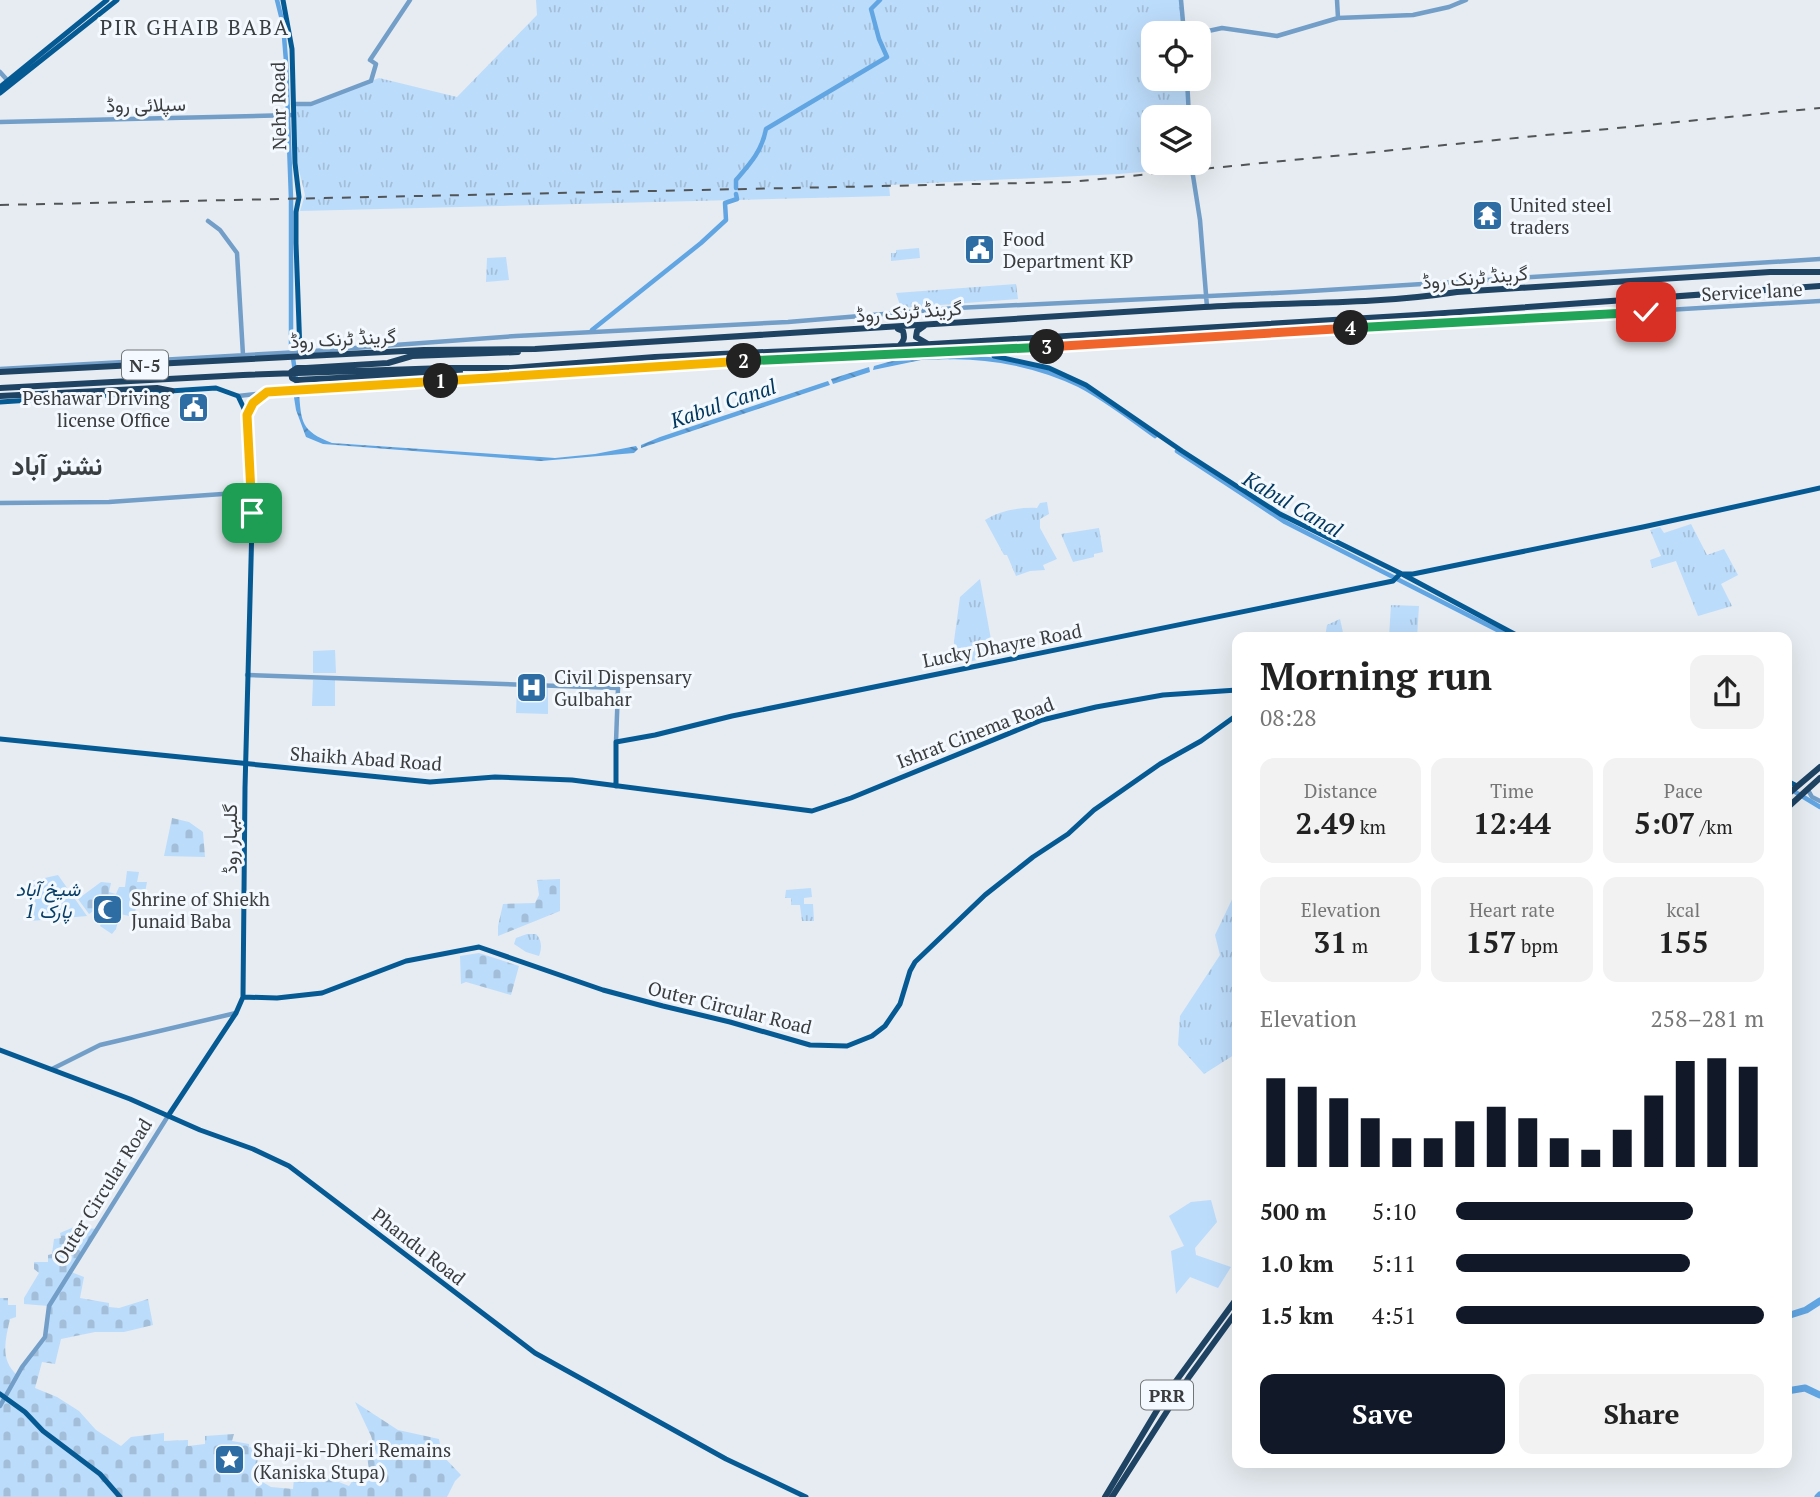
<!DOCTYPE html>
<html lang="en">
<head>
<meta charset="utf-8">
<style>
  :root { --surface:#fff; --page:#f2f2f2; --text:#222; --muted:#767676; --accent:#111827 }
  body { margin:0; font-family:"PT Serif",Vazirmatn,serif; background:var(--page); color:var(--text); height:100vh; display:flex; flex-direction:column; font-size:26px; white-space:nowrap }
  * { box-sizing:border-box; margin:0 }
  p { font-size:23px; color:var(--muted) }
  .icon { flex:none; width:38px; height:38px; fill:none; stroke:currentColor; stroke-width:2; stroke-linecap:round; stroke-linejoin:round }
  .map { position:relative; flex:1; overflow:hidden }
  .panel { position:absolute; left:1232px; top:632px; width:560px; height:836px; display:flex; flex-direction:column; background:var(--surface); border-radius:14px; box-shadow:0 7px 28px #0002 }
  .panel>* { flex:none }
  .controls { position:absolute; left:1141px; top:21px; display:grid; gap:14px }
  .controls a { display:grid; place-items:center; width:70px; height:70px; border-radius:14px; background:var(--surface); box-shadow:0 7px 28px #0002; font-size:35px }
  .pin { position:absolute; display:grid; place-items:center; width:60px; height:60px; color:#fff; margin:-30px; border-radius:14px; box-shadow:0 4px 10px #0006 }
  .km { position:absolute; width:35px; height:35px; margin:-18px; border-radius:50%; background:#222; color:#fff; font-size:19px; line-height:35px; text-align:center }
  .round { display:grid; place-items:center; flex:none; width:74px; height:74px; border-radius:14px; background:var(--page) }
  .overview { display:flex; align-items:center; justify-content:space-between; height:119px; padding:0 28px }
  h1 { font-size:38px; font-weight:700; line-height:52px }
  .figures { display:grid; grid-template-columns:repeat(3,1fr); gap:10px; height:119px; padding:7px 28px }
  .figures div { display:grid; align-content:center; border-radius:14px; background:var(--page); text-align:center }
  .figures b { font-size:30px; font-weight:700 }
  .figures small { font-size:19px; font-weight:400 }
  .figures p { font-size:19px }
  .chart { height:196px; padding:14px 28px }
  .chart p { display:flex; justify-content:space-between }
  .chart svg { width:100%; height:126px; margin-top:7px; stroke:var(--accent); stroke-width:6 }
  .button { display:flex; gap:14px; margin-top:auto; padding:14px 28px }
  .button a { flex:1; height:80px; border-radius:14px; background:var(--accent); color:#fff; font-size:28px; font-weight:700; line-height:80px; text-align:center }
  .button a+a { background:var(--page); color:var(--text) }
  ul { padding:0 28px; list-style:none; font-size:23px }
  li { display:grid; grid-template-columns:112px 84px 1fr; align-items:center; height:52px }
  li i { height:18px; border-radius:9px; background:var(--accent) }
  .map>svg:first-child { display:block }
  .grass { fill:url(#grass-tufts) }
  .cemetery { fill:url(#cemetery-stones) }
  .park { fill:#bcdcfb }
  .water { fill:url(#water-waves) }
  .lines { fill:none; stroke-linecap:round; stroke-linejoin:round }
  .canal { stroke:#61a5e2; stroke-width:4.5 }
  .river { stroke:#61a5e2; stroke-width:7 }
  .minor { stroke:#729ec8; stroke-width:4.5 }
  .major { stroke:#065a94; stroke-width:5 }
  .highway { stroke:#1e4363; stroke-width:6 }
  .rail { stroke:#525557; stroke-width:2; stroke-dasharray:9 9; stroke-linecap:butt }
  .split-1-casing { stroke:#fff; stroke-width:14 }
  .split-2-casing { stroke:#fff; stroke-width:14 }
  .split-3-casing { stroke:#fff; stroke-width:14 }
  .split-4-casing { stroke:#fff; stroke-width:14 }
  .split-5-casing { stroke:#fff; stroke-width:14 }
  .split-1 { stroke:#f5b400; stroke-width:9 }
  .split-2 { stroke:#f5b400; stroke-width:9 }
  .split-3 { stroke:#22a559; stroke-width:9 }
  .split-4 { stroke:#f0652b; stroke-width:9 }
  .split-5 { stroke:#22a559; stroke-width:9 }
  .labels { text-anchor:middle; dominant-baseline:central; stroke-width:6; stroke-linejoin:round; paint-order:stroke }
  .shield { fill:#f3f9fe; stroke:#727578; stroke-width:2 }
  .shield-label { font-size:18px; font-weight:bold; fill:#3a3c3e }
  .street-label { font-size:19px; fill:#3a3c3e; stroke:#f3f9fe }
  .poi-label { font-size:19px; fill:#3a3c3e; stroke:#f3f9fe; text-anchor:start }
  .park-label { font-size:19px; font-style:italic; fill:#083d65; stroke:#f3f9fe }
  .neighbourhood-label { font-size:21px; letter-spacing:2px; fill:#393e42; stroke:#f3f9fe }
  .water-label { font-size:21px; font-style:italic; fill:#00365d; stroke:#f3f9fe }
  .district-label { font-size:26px; font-weight:bold; fill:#393e42; stroke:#f3f9fe }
</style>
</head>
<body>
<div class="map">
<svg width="1820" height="1497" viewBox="0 0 1820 1497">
  <defs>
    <pattern id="grass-tufts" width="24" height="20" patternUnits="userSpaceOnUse" patternTransform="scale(1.75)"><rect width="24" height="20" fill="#bcdcfb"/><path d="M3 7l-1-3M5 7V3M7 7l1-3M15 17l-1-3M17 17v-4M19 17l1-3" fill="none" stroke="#a2bed8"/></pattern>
    <pattern id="cemetery-stones" width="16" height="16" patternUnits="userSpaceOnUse" patternTransform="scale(1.75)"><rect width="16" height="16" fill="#bcdcfb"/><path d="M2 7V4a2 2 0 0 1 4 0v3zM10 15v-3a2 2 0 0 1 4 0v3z" fill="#a2bed8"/></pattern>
    <pattern id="water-waves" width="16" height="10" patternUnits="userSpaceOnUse" patternTransform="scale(1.75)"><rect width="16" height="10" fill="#61a5e2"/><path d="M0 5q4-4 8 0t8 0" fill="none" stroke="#5188b9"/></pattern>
  </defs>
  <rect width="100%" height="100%" fill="#e6ecf1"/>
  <path class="grass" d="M536,0H1180L1183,33H1153V79H1188L1191,117H1153V163H1196V167L1119,174L889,185L890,196L300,211L305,195L298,166L293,104H311L379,78L457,97L537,15Z
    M919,248L920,258L891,261V253H896V250Z
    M506,257L509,280L486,282L487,258Z
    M1016,284L1018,299L901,308L896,293Z
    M1047,502L1049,514L1040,519V528L1057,559L1043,565L1045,570L1030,571L1016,576L1007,555H1004L985,520C999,511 1019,507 1037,508L1040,503Z
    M1691,524L1707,555L1724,549L1738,575L1721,584L1732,606L1698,616L1676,561L1652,568L1650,560L1661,556L1650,530L1660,527L1664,533Z
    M1099,528L1103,552L1094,554V557L1073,562L1061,534Z
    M980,579L994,656L955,665L954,641L960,597Z
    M1391,605L1419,606L1417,637H1389Z
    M1340,619L1344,637H1325L1327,625Z
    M811,888L812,897L804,898V904H813L814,921H802L800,905H791V898H785L786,890Z
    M1237,889V1053L1204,1074L1178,1045L1180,1016L1220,955L1215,935Z
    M527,934H536C542,940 542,948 539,956L526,952L514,944L516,938Z"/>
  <path class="cemetery" d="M172,818L189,822L203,832L205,857L164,856Z
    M127,871L139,872L137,882H147L143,903H137L134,917L120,914L116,929L112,934L100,926L101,924L96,920L100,918L95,910L89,914L78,899L101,882L111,883L109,892L116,894L119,887H125Z
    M560,879V911L498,936V926L503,904L535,903L539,895L537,880Z
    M479,953L519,966L511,995L466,982L461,984L460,956Z
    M74,1227L97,1229L71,1272L84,1277L80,1298L109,1303V1307L119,1308L148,1299L153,1325L124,1332H95L61,1339L55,1364L42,1362L35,1388L57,1397L79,1411L96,1430L121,1446L131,1437L164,1433V1441L188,1440V1446L205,1444V1436L234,1434L232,1441L249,1444V1447L258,1449L257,1470H264L259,1480L271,1487L293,1489L295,1468L313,1472L349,1486L360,1470H369L367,1456L377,1455L371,1436L355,1402L398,1430L439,1439L442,1455L461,1475L455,1481L447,1497H0V1298H8V1305H16V1317L10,1319C5,1341 0,1360 17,1375L45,1337L49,1306L24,1304V1298L39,1273L34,1269V1262H48V1255L52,1254L54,1239L61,1238L60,1233Z"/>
  <path class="park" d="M335,650L336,673H313V651Z
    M313,680H335V706H312Z
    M517,687L548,688V714L516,713Z
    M58,875L87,916L30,921L27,882Z
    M1211,1200L1217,1222L1195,1248L1196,1255L1231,1267L1218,1288L1190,1277L1176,1294L1171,1251L1184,1246L1169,1216L1191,1202Z"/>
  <path class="water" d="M953,354V359L921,360L873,370L874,366L899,359Z
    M869,367L870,372L833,384L831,379Z
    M828,381L830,385L641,448V445L660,437Z
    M293,391H299C301,422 301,431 332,443L555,458L595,454L636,446L638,449L634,453L541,461L323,444L306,437L296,410Z"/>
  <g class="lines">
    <path class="canal" d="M277,0L283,24L286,61L291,199V344L298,393
      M736,188V180C750,164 762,151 766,129L887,57L879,39L871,9L880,0
      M592,330L701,243L726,220L725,203L737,199L736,194
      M949,357C992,356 1040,366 1079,385C1106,399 1131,419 1155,436
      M1177,451L1285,522L1511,637
      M1787,787L1820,807"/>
    <path class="river" d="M1787,1316L1806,1310L1820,1301
      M1787,1391L1805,1388L1820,1395
      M1818,1497L1820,1495"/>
    <path class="minor" d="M1181,0L1184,33
      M1337,0L1338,18
      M1199,33L1222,28L1277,36L1338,18L1413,15L1449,7L1466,0
      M0,72L8,81
      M1187,79L1189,117
      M293,104H311L371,81L376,64L370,60L410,0
      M0,122L293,115
      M1191,163L1200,220L1207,307
      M208,221L220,230L237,253L243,355
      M0,369L300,352L516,336L788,322L956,308L1295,292L1820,259
      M238,396L302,389L810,357L987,350L1820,301
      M247,415L253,403L266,393
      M0,503L109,502L251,492
      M247,675L618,688L616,742
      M1808,790L1812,797L1820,801
      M52,1069L100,1045L236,1013
      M0,1406L22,1367L45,1337L49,1306L168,1116"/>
    <path class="major" d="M283,0L292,49L295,163L299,197L296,212V243L300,352
      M0,87L107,0
      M0,93L117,0
      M994,356L1049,368L1086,385L1182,451L1280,514L1402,574L1520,637
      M0,402L216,388L238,396L247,415L252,524L245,788L243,997L236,1013L168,1116
      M0,739L430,782L495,777L572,780L812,811L851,798L1042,720L1096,707L1163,695L1237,690
      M1787,781L1797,786
      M616,786V742L655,735L732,716L1393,581L1400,574H1413L1643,527L1820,488
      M243,997L277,998L322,993L406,961L479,947L603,990L663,1006L730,1022L810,1045L847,1046L872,1036L885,1026L900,1004L910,971L915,962L985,895L1033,857L1068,834L1094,810L1160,764L1201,741L1237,715
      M0,1050L130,1099L200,1130L253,1149L289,1166L535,1353L726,1459L806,1497
      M0,1394L25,1412L43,1431L100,1474L120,1497"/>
    <path class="highway" d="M1646,312L1658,297
      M924,326L917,331L916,337L928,344
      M898,329L903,331C905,338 904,341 899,346
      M0,372L424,350L535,349C758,335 981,321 1204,307C1289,302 1373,305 1457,292L1770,272H1820
      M460,372L296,380L292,378L291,372L297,368H306L388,363L412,356L518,352
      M0,388L243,375L445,368H511L655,357L899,346L1417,315L1820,286
      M0,396L157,388L172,391
      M1787,795L1820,767
      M1787,808L1820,778
      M1105,1497L1168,1392L1237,1298
      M1112,1497L1189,1377L1237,1311"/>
    <path class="rail" d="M0,205L1070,182L1820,108"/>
  </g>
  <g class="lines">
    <defs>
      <path id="split-1" d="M252,513L247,415L253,403L267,392L441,381"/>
      <path id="split-2" d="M441,381L744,361"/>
      <path id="split-3" d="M744,361L1047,347"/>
      <path id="split-4" d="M1047,347L1351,328"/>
      <path id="split-5" d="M1351,328L1646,312"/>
    </defs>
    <use href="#split-1" class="split-1-casing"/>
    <use href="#split-2" class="split-2-casing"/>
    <use href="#split-3" class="split-3-casing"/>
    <use href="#split-4" class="split-4-casing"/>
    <use href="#split-5" class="split-5-casing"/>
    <use href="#split-1" class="split-1"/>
    <use href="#split-2" class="split-2"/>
    <use href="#split-3" class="split-3"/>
    <use href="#split-4" class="split-4"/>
    <use href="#split-5" class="split-5"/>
  </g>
  <defs>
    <symbol id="temple-square" viewBox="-11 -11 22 22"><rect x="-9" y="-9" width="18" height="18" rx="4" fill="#2d6da4" stroke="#f3f9fe"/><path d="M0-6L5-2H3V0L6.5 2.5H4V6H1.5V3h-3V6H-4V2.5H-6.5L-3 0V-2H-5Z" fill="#fff"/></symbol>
    <symbol id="civic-square" viewBox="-11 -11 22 22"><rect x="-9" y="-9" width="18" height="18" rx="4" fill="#2d6da4" stroke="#f3f9fe"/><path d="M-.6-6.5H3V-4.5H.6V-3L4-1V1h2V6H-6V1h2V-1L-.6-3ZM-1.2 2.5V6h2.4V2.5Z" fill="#fff"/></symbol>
    <symbol id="hospital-square" viewBox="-11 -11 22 22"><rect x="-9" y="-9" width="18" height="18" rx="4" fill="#2d6da4" stroke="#f3f9fe"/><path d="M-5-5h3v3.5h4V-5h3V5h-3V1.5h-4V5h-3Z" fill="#fff"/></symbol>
    <symbol id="mosque-square" viewBox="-11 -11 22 22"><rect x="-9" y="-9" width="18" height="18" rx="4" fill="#2d6da4" stroke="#f3f9fe"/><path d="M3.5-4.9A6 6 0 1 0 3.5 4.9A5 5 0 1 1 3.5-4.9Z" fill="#fff"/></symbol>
    <symbol id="sight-square" viewBox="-11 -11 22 22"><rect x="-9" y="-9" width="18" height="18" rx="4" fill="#2d6da4" stroke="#f3f9fe"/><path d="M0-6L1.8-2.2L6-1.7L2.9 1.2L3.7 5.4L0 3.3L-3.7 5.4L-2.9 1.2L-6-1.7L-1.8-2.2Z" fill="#fff"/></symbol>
  </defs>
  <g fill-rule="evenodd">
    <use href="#temple-square" x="1470" y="198" width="35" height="35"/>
    <use href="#civic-square" x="962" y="232" width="35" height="35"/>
    <use href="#civic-square" x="176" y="390" width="35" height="35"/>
    <use href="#hospital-square" x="514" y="670" width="35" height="35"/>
    <use href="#mosque-square" x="90" y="892" width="35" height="35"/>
    <use href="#sight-square" x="212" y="1442" width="35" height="35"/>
  </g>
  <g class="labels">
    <g class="shield">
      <rect x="122" y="350.5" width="46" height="29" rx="5"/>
      <rect x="1141" y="1380.5" width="52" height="29" rx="5"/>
    </g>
    <g class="shield-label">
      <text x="145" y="365">N-5</text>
      <text x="1167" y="1395">PRR</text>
    </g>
    <g class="street-label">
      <text transform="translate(146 104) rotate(-1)">سپلائی روڈ</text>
      <text transform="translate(278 106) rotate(-91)">Nehr Road</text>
      <text transform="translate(1475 277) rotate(-5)">گرینڈ ٹرنک روڈ</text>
      <text transform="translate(1752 291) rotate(-3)">Service lane</text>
      <text transform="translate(909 311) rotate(-4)">گرینڈ ٹرنک روڈ</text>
      <text transform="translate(343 338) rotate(-3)">گرینڈ ٹرنک روڈ</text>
      <text transform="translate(1002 645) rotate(-11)">Lucky Dhayre Road</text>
      <text transform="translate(975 732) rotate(-21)">Ishrat Cinema Road</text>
      <text transform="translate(366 758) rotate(4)">Shaikh Abad Road</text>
      <text transform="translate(229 839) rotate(-90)">گلبہار روڈ</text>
      <text transform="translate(730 1007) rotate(14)">Outer Circular Road</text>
      <text transform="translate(102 1191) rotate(-58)">Outer Circular Road</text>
      <text transform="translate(419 1246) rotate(38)">Phandu Road</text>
    </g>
    <g class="poi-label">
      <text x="1510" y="204">United steel<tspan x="1510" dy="22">traders</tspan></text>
      <text x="1003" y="238">Food<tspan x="1003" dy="22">Department KP</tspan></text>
      <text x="170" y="397" text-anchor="end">Peshawar Driving<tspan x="170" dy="22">license Office</tspan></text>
      <text x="554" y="676">Civil Dispensary<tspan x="554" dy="22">Gulbahar</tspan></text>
      <text x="131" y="898">Shrine of Shiekh<tspan x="131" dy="22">Junaid Baba</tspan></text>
      <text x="253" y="1449">Shaji-ki-Dheri Remains<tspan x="253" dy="22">(Kaniska Stupa)</tspan></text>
    </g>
    <g class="park-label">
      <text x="48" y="888">شیخ آباد<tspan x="48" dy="22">پارک 1</tspan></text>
    </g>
    <g class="neighbourhood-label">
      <text x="195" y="27">PIR GHAIB BABA</text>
    </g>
    <g class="water-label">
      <text transform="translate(723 403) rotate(-19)">Kabul Canal</text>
      <text transform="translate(1293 504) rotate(30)">Kabul Canal</text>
    </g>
    <g class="district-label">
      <text x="57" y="465">نشتر آباد</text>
    </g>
  </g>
</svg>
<div class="controls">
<a><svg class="icon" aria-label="locate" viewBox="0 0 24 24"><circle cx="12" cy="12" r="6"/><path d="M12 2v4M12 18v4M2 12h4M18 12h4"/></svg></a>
<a><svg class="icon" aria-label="layers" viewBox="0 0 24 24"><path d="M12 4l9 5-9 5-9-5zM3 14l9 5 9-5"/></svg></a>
</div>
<div class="pin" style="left:252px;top:513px;background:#1e9e55"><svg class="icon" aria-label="arrive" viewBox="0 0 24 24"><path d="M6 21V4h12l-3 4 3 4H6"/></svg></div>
<div class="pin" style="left:1646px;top:312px;background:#d93025"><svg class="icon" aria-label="check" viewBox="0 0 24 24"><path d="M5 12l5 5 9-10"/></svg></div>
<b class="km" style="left:441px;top:381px">1</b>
<b class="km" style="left:744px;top:361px">2</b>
<b class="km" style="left:1047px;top:347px">3</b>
<b class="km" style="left:1351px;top:328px">4</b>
<section class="panel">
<div class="overview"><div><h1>Morning run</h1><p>08:28</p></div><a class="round"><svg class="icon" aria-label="share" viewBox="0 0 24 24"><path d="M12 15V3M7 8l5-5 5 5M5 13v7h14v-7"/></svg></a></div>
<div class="figures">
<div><p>Distance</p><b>2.49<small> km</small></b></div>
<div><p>Time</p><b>12:44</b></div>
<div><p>Pace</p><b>5:07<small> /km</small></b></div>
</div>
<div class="figures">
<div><p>Elevation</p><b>31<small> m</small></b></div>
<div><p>Heart rate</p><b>157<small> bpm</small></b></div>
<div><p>kcal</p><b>155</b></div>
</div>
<div class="chart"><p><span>Elevation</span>258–281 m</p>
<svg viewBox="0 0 160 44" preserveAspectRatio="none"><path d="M5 44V13M15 44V16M25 44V20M35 44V27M45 44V34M55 44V34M65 44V28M75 44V23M85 44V27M95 44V34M105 44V38M115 44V31M125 44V19M135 44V7M145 44V6M155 44V9"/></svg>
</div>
<ul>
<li><b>500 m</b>5:10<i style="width:77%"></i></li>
<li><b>1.0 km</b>5:11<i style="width:76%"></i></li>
<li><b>1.5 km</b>4:51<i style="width:100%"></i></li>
</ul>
<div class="button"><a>Save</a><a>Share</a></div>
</section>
</div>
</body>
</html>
